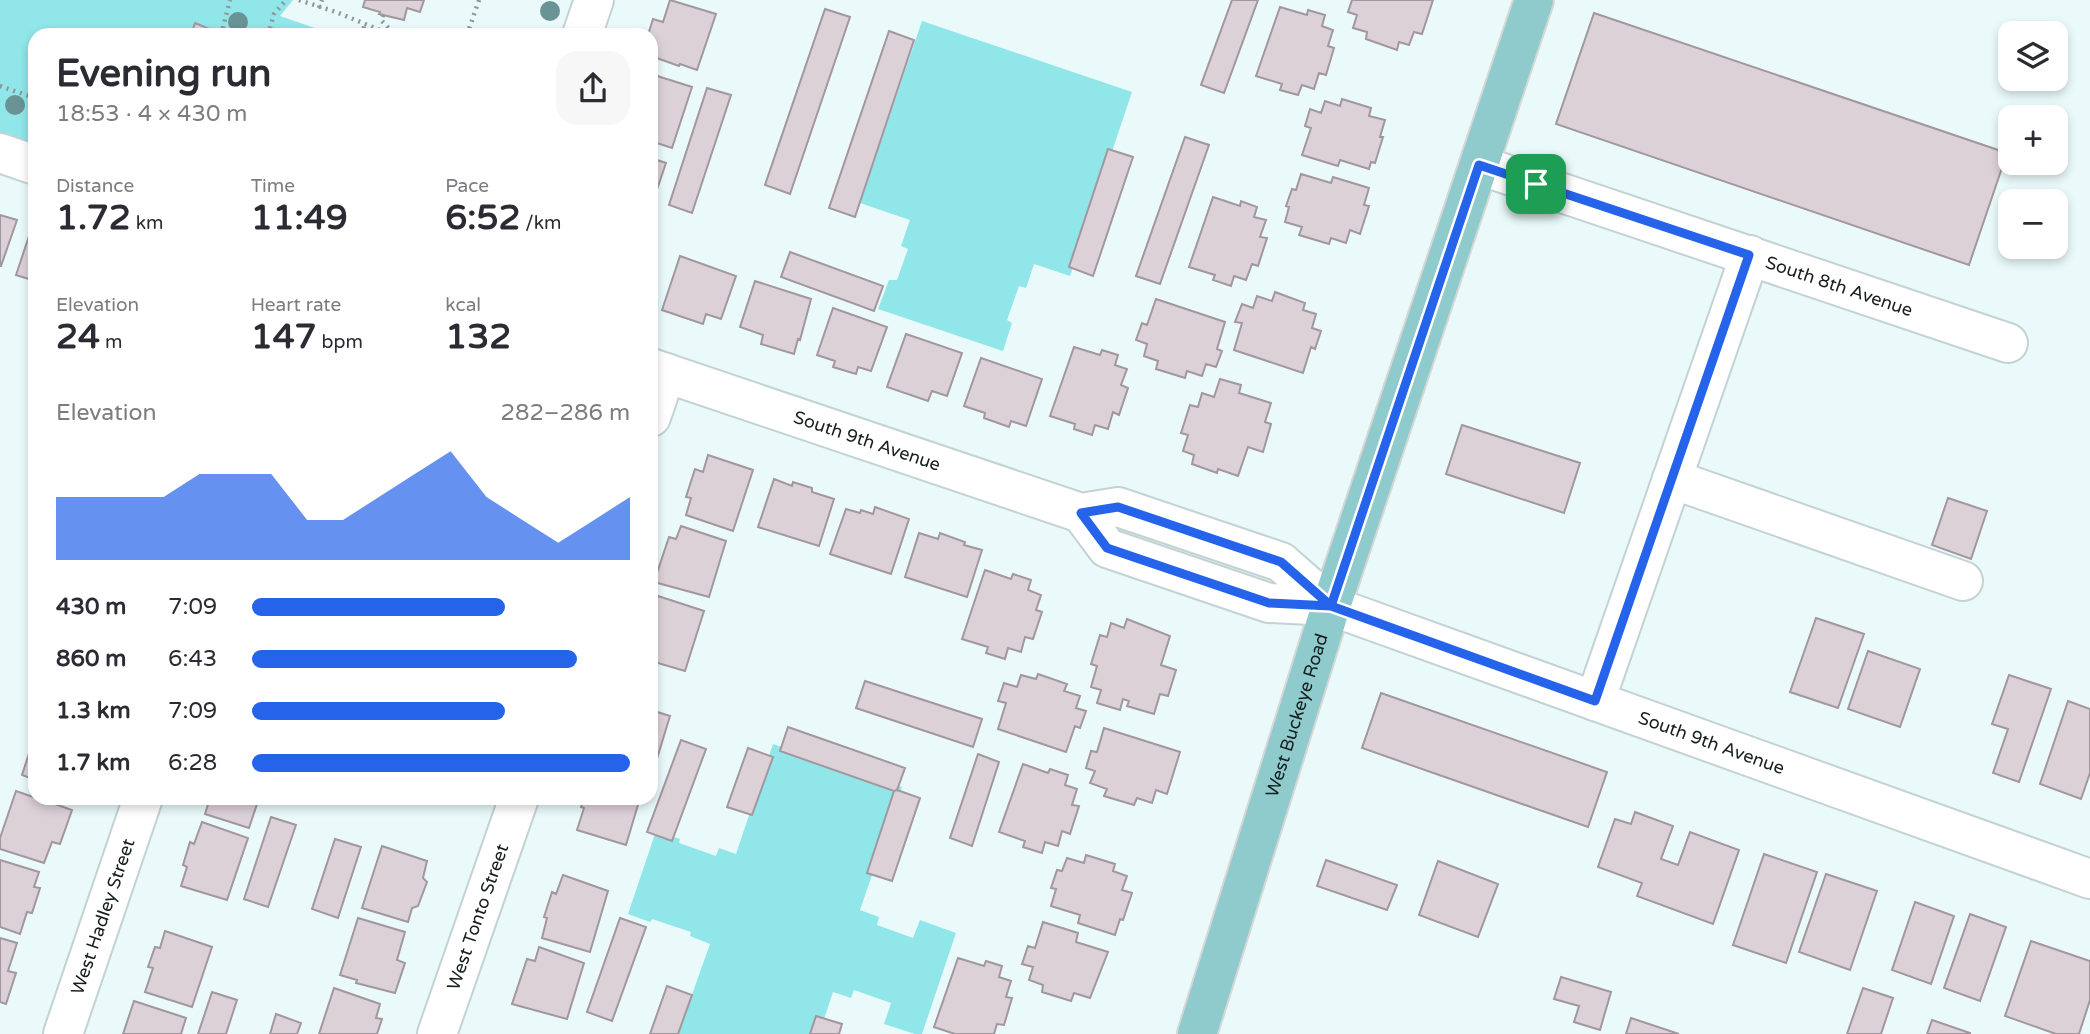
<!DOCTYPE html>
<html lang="en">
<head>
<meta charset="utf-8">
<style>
  :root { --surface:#fff; --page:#f7f7f7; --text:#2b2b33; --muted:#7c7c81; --accent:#2563eb }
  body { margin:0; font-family:"Varela Round",sans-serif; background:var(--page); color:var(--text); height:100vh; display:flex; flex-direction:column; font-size:26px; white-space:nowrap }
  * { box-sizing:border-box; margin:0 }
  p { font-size:23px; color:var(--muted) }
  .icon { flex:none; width:38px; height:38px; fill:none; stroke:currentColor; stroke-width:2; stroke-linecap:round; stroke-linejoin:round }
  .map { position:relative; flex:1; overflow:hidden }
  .sheet { position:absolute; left:28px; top:28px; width:630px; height:777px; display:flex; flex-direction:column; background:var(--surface); border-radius:21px; box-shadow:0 4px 10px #0003 }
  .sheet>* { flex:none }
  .tools { position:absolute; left:1998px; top:21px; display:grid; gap:14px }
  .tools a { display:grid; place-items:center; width:70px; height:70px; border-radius:14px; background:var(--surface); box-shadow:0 4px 10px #0003; font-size:35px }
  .pin { position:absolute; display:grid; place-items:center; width:60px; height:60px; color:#fff; margin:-30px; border-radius:14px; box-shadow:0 4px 10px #0006 }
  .round { display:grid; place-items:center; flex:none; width:74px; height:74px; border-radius:21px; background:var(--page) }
  .overview { display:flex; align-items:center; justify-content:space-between; height:119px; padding:0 28px }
  h1 { font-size:38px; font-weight:700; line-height:52px }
  .metrics { display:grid; grid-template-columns:repeat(3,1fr); gap:10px; height:119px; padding:7px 28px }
  .metrics div { display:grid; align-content:center }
  .metrics b { font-size:35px; font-weight:700 }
  .metrics small { font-size:19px; font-weight:400 }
  .metrics p { font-size:19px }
  .chart { height:196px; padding:14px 28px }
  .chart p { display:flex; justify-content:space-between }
  .chart svg { width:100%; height:126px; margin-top:7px; fill:var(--accent); opacity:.7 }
  ul { padding:0 28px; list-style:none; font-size:23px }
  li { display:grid; grid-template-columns:112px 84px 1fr; align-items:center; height:52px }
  li i { height:18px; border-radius:9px; background:var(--accent) }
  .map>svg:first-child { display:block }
  .green { fill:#90e6e8 }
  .building { fill:#ddd1d8; stroke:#a2979e; stroke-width:2 }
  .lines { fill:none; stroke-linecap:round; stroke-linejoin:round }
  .minor-casing { stroke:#c3d2d2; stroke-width:42 }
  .major-casing { stroke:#d5d6d6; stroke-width:42 }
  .path { stroke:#8c9797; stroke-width:4.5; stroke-dasharray:2 5; stroke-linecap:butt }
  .minor { stroke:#fff; stroke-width:38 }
  .major { stroke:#8fcbcd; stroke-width:38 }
  .tree { fill:#699394 }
  .route-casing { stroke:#fff; stroke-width:14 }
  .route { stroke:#2563eb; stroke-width:9 }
  .labels { text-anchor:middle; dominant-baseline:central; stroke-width:7; stroke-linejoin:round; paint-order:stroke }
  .street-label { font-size:18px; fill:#181e1e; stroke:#eafafa }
</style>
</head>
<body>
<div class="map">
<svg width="2090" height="1034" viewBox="0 0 2090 1034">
  <rect width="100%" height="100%" fill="#eafafa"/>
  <path class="green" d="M0,0H293L280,16L335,35H35V144L0,132Z
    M922,21L1132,92L1070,276L1034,264L1026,288L1019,286L1007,320L1012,323L1003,351L878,309L889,280H897L908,249L901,246L910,220L860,203Z
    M773,744L902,787L860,910L879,917L877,925L913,938L920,920L956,933L922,1034H915L884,1024L891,1003L854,990L851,998L833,992L819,1034H678L710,944L690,936L691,932L652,919L650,922L628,914L656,831L680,839L679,843L716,856L719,848L736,854Z"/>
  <path class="building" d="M365,0H424L420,12L407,8L404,20L379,14L380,12L363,7Z
    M670,0L716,14L697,70L680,64L679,66L651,56V35H648L653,19L663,22Z
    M1232,0H1258L1224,93L1201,85Z
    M1352,0H1433L1422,34L1414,32L1409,45L1399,42L1397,50L1366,39L1367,32L1353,28L1357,15L1348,12Z
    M1280,7L1307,15L1308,10L1325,15L1322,26L1333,30L1328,46L1334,48L1326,75L1319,73L1314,89L1302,85L1298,95L1280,90L1282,84L1256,76Z
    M825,9L850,17L790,194L765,185Z
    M1594,13L2007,153L1969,265L1556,124Z
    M195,23L212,30L210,35H191Z
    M889,31L914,40L855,217L829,208Z
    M651,74L692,87L672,148L651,141Z
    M707,88L731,95L692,213L669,205Z
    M1342,99L1371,108L1369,116L1385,120L1380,137H1383L1375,163L1371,162L1369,169L1340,160L1338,166L1302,155L1311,128L1305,126L1310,109L1321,113L1325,101L1340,106Z
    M1185,137L1209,145L1160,284L1136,276Z
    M1108,149L1133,157L1093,276L1069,267Z
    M651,158L666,163L651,207Z
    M1301,174L1331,183L1333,177L1369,188L1364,205L1369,206L1360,234L1350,230L1346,243L1331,238L1329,244L1299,235L1302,227L1285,222L1289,207L1286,206L1292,189L1296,190Z
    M1213,197L1240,206L1241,201L1257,207L1254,217L1266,220L1260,237L1267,238L1258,266L1252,264L1246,280L1234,276L1231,286L1213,280L1215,275L1189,267Z
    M0,215L17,220L1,266H0Z
    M32,227H35V281L16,275Z
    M790,252L883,286L874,311L781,277Z
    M680,256L736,276L721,319L706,314L703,324L662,310Z
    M755,281L811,299L800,340L798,339L794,354L761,344L763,335L740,327Z
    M1275,292L1305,303L1303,310L1316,314L1312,328L1321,331L1315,349L1311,347L1303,373L1234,350L1242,323L1235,322L1242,304L1253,308L1257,296L1272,301Z
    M1156,299L1225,322L1217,349L1222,351L1216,367L1206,364L1202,376L1187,371L1185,378L1156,369L1158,361L1144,356L1147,344L1136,340L1142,323L1147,325Z
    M833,308L887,327L871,371L858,367L856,374L833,367L835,361L817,355Z
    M906,334L962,353L947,396L932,391L928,401L887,387Z
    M1074,347L1100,355L1102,350L1118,355L1115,365L1127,369L1121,385L1128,388L1119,415L1113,412L1108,429L1095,425L1092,435L1074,429L1075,424L1050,416Z
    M981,358L1042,379L1026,426L1011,421L1009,427L984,418L985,413L964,406Z
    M1220,379L1241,385L1239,393L1271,403L1265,422L1271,424L1263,452L1248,447L1238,476L1218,469L1217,473L1192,464L1194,455L1183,451L1188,435L1181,433L1190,405L1198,407L1202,393L1214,397Z
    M1462,425L1580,463L1564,513L1446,474Z
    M708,455L753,470L733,531L686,515L691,498L686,497L695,469L703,472Z
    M774,479L792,486L793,482L812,488V492L834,499L819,546L758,527Z
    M1948,498L1987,511L1971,559L1932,545Z
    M875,507L909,519L891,574L830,554L846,509L860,513L861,510L873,514Z
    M681,526L726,541L709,597L654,582L669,537L676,539Z
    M919,533L938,539L940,533L965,542L964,545L982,550L967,597L905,577Z
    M985,570L1011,579L1013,574L1031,580L1028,590L1041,595L1036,610L1042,612L1033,639L1025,637L1021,652L1008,648L1005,659L986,653L988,647L962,639Z
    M658,596L704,611L685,671L651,661V613Z
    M1816,618L1864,634L1838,708L1790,692Z
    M1127,619L1170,636L1161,665L1176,670L1168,696L1160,694L1154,714L1127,706L1129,701L1123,699L1120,710L1097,703L1101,690L1091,687L1097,666L1091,664L1100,635L1107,637L1111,623L1124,628Z
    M1868,651L1920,669L1900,727L1848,709Z
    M1038,674L1067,684L1064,691L1080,696L1076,708L1086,711L1080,728L1075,726L1066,752L998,729L1006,703L998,701L1004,683L1017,687L1021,675L1036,679Z
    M2009,675L2051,689L2019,782L1993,773L2008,729L1992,724Z
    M865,681L982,719L973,747L856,708Z
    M1381,693L1607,772L1588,827L1362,748Z
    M2068,701L2090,709V773L2081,799L2040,784Z
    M651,710L670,716L652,775H651Z
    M788,727L905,768L897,790L894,791L780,751Z
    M1104,728L1180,752L1167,794L1156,790L1152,803L1137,798L1134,805L1104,796L1107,789L1090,783L1095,771L1086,768L1091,751L1097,752Z
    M35,735V780L22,775Z
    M681,740L706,749L672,841L647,832Z
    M748,748L773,757L752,815L727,807Z
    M978,754L999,762L972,846L950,838Z
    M1023,764L1048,773L1050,769L1068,775L1065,785L1077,789L1072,805L1079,806L1070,834L1062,831L1058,846L1045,842L1042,853L1023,847L1025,841L999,832Z
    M897,790L920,798L892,881L867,873L894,791Z
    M16,791L33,797L35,793V798L56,800L55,804L72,810L60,844L52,842L44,863L0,849V838Z
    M210,798H259L249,828L205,814Z
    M584,798H640L626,845L577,830L584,808L581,807Z
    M1635,812L1673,826L1661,859L1678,865L1690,832L1739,850L1713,924L1637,896L1642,883L1598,867L1615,819L1631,824Z
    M271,817L296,825L268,907L244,899Z
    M202,822L248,838L227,900L181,886L187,867L183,865L190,842L194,844Z
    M335,839L361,847L338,918L312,909Z
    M382,846L427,861L423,878L427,882L418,906L412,908L408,922L362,908Z
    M1764,854L1817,872L1786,963L1733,945Z
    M1086,855L1115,864L1113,871L1127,876L1122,890L1132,893L1123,920L1120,919L1115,935L1078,923L1080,915L1051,906L1056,889L1051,888L1057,870L1062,871L1067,858L1084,863Z
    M0,860L39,872L34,887L40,888L32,913L27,912L20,934L0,927Z
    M1326,860L1397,885L1387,910L1317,886Z
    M1438,861L1498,884L1478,937L1419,915Z
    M1826,874L1877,891L1850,970L1799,952Z
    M563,875L608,891L590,952L542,938L547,918L544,917L552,892L556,894Z
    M1915,902L1954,916L1931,984L1892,970Z
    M1970,914L2006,927L1980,1001L1944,988Z
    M358,918L405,932L397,960L405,963L395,993L356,983L357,980L340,975Z
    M620,918L646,927L612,1021L587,1012Z
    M1043,922L1078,933L1076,942L1108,952L1090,998L1074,993L1071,1001L1042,992L1043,985L1029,980L1033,967L1022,964L1028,946L1035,948Z
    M165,931L212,947L192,1007L145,992L153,968L148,967L155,947L160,948Z
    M0,938L17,943L8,971L16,973L6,1004L0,1002Z
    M2031,941L2090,961V1000L2079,1034H2056L2005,1016Z
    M539,947L584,963L567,1019L512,1004L527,959L535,961Z
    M958,958L984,966L986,961L1002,966L999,977L1011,981L1006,997L1012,998L1004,1025L997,1024L994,1034H955L934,1027Z
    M1561,977L1611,992L1600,1030L1574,1022L1579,1006L1554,999Z
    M667,986L692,995L678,1034H650Z
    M334,988L380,1004L376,1018L382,1019L377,1034H319Z
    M1863,988L1893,998L1881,1034H1847Z
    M212,992L237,1000L226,1034H198Z
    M134,1001L186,1018L181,1034H123Z
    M276,1014L301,1023L297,1034H270Z
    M816,1016L842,1024L839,1034H810Z
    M1631,1018L1679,1034H1626Z
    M1932,1020L1970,1033V1034H1927Z"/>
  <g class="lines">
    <defs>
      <g id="minor">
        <path d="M582,35L594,0"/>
        <path d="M0,153L35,165"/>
        <path id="s1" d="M1479,165L2008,343"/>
        <path id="s2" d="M651,368L1081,513L1118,507L1281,562L1331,606"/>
        <path d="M651,417L666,373"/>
        <path d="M1672,479L1963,581"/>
        <path id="s3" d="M1081,513L1107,548L1269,603L1331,606L2090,879"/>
        <path d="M1595,701L1750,255"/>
        <path id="s4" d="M63,1034L143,798"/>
        <path id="s5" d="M437,1034L519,798"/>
      </g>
      <g id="major">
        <path id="s6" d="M1197,1034L1331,606L1534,0"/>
      </g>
    </defs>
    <use href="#minor" class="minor-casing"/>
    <use href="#major" class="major-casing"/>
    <path class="path" d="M299,0L336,12L392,35
      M319,8L322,0
      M383,15L381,20L394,34
      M221,35L230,0
      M268,35L274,14L286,0
      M361,35L365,25
      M467,35L479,0
      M0,86L35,98"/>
    <use href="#minor" class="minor"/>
    <use href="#major" class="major"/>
  </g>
  <g class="tree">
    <circle cx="550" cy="11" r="10"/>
    <circle cx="238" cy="22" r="10"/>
    <circle cx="15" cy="105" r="10"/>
  </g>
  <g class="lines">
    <defs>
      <path id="route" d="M1536,184L1479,165L1331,606L1269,603L1107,548L1081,513L1118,507L1281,562L1331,606L1595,701L1749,255L1536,184"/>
    </defs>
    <use href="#route" class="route-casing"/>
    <use href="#route" class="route"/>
  </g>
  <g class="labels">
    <g class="street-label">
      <text stroke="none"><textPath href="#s1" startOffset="380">South 8th Avenue</textPath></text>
      <text stroke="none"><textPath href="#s2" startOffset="228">South 9th Avenue</textPath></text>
      <text stroke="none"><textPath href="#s6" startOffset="334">West Buckeye Road</textPath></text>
      <text stroke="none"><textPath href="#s3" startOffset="681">South 9th Avenue</textPath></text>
      <text stroke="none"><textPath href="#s4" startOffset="124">West Hadley Street</textPath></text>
      <text stroke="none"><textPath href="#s5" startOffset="124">West Tonto Street</textPath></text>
    </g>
  </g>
</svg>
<div class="tools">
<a><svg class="icon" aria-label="layers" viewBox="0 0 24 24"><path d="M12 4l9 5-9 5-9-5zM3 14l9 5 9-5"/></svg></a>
<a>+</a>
<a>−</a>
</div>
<div class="pin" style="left:1536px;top:184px;background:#1e9e55"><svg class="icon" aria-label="arrive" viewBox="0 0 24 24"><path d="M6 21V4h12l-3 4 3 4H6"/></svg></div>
<section class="sheet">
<div class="overview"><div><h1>Evening run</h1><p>18:53 · 4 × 430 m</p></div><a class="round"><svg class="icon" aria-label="share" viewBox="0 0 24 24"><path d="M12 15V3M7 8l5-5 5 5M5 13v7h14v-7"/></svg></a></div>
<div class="metrics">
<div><p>Distance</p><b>1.72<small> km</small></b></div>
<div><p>Time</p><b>11:49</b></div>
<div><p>Pace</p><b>6:52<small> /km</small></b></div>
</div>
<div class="metrics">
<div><p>Elevation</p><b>24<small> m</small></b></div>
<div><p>Heart rate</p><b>147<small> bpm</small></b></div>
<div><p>kcal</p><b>132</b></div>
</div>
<div class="chart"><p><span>Elevation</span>282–286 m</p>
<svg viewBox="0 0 160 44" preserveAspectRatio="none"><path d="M0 44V22L10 22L20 22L30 22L40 14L50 14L60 14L70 30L80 30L90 22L100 14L110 6L120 22L130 30L140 38L150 30L160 22V44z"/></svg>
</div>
<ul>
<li><b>430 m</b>7:09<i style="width:67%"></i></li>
<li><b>860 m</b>6:43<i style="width:86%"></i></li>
<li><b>1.3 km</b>7:09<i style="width:67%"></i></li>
<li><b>1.7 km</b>6:28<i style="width:100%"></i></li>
</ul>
</section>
</div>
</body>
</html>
